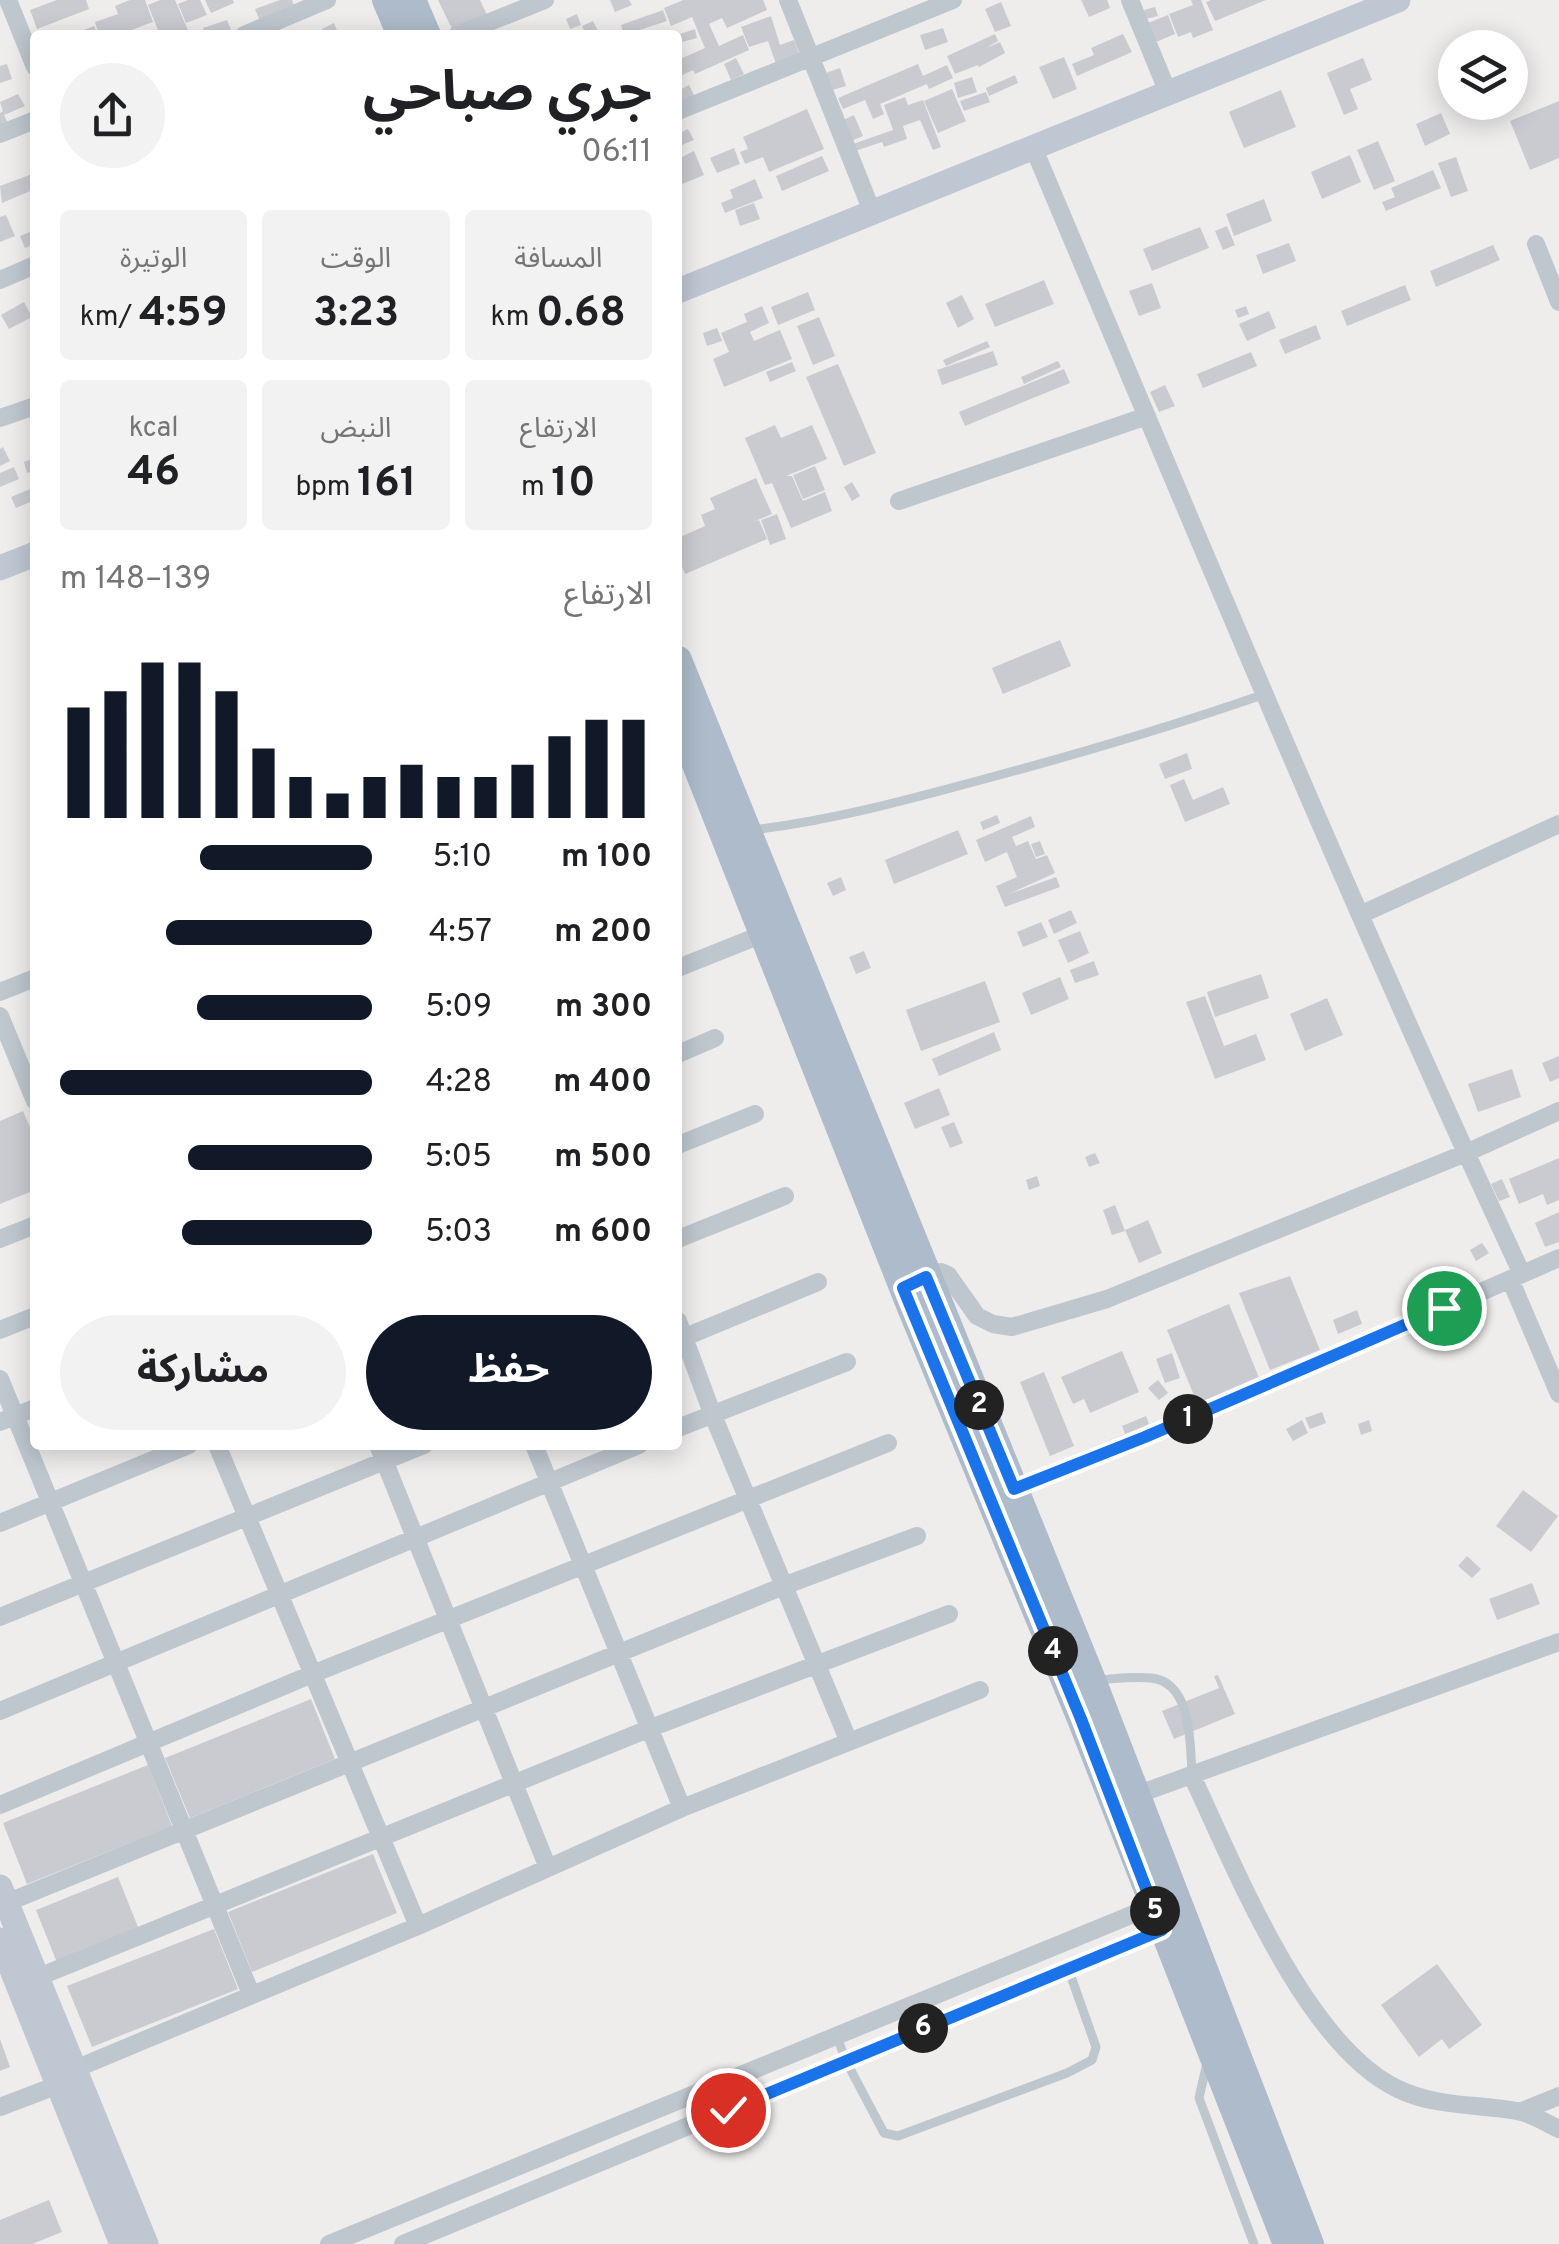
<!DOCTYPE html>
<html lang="ar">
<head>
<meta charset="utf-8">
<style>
  :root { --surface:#fff; --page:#f2f2f2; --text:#202124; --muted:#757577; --accent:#111827 }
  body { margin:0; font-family:Overpass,"Noto Sans Arabic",sans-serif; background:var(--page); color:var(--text); direction:rtl; height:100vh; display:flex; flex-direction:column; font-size:38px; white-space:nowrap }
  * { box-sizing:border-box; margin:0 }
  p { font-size:32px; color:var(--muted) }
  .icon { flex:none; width:55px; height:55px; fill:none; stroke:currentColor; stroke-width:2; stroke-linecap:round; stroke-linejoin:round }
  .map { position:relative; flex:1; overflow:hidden; direction:ltr }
  .sheet { position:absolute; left:30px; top:30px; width:652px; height:1420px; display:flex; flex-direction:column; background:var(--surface); border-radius:10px; box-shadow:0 5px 25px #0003; direction:rtl }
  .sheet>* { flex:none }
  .controls { position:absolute; left:1438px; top:30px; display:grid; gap:20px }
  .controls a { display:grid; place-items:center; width:90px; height:90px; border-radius:50%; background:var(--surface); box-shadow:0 5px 25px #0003; font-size:50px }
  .pin { position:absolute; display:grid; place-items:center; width:85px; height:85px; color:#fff; margin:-42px; border:5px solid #fff; border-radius:50%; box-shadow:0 2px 10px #0007 }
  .km { position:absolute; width:50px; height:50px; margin:-25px; border-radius:50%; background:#222; color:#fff; font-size:28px; line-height:50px; text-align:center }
  .round { display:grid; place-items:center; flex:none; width:105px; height:105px; border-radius:52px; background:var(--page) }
  .summary { display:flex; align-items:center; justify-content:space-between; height:170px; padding:0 30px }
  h1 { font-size:55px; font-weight:700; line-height:75px }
  .metrics { display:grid; grid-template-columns:repeat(3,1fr); gap:15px; height:170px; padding:10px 30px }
  .metrics div { display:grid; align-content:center; border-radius:10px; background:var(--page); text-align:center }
  .metrics b { font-size:42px; font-weight:700 }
  .metrics small { font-size:28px; font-weight:400 }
  .metrics p { font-size:28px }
  .chart { height:280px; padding:20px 30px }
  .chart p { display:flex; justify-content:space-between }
  .chart svg { width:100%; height:180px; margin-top:10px; stroke:var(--accent); stroke-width:6 }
  .button { display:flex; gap:20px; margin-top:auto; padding:20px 30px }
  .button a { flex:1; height:115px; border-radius:60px; background:var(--accent); color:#fff; font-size:40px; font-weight:700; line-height:115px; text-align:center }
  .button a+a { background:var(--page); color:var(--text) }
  ul { padding:0 30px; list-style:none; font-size:32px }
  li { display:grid; grid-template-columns:160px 120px 1fr; align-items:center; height:75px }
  li i { height:25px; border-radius:12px; background:var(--accent) }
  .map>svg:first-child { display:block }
  .building { fill:#cacbd1 }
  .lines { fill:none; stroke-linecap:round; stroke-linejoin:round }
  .lane { stroke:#bec6ce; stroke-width:9 }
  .street { stroke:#bec6ce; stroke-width:18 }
  .secondary { stroke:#bec7d2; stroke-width:25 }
  .primary { stroke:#adbbca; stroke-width:28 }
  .route-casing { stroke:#fff; stroke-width:20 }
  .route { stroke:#1a73e8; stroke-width:12 }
</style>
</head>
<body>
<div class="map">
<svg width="1559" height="2244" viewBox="0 0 1559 2244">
  <rect width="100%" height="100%" fill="#efecec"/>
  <path class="building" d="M57,0H86L89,9L37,29L30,10Z
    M130,0H145L153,22L118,35H99L95,22L118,14L115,6Z
    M160,0H175L190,35H160L148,5Z
    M188,0H200L207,15L186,23L178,4Z
    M205,0H233L234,3L211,13Z
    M280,0H292L295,8L260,21L255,9Z
    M438,0H480L489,19L455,35Z
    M610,0H629L632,5L615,12Z
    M683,0H763L767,10L727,28L722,18L709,24L719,46L743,35L749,50L695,74L693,70L678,77V60L705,48L692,17L671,26L664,8Z
    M1081,0H1107L1110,8L1089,17Z
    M1191,0H1201L1213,30L1193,38L1191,32L1178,37L1169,14L1193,5Z
    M1211,0H1266L1215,21L1206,2Z
    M1001,2L1011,26L995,32L985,9Z
    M1155,7L1158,16L1146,19L1144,10Z
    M663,10L667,21L624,35L621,25Z
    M577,14L581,25L570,29L566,19Z
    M1168,15L1175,34L1156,42L1148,23Z
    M771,16L780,45L794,40L800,56L776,64L768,41L749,47L741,27Z
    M227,20L233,35H205L203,28Z
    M593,21L599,33L586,35L582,26Z
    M334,23L339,35H324L322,29Z
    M94,26L98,35H72Z
    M943,28L948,42L925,50L920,35Z
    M695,29L697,38L682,42L680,34Z
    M995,34L998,41L986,48L1000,42L1005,53L979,67L978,65L955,74L947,56Z
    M1123,34L1132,52L1077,76L1072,64L1094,55L1091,48Z
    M1064,57L1077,89L1053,99L1039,67Z
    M736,58L744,74L731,80L724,64Z
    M1363,58L1372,80L1350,89L1358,109L1344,115L1327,73Z
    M7,64L12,79L0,83V66Z
    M918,64L923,76L947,65L953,78L929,89L927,84L880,104L884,114L873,119L865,100L843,109L838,98Z
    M840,68L846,86L829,91L823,74Z
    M1015,75L1018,83L989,96L986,88Z
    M972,77L977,92L958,98L954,83Z
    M689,85L695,97L678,103V91Z
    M952,89L966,121L938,133L924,101Z
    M1281,90L1296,127L1244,148L1229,112Z
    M986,92L990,102L964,111L960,101Z
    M18,94L25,106L4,115L8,123L0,127V113L3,111L0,102Z
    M905,97L908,105L923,100L941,147L933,150L920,120L903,126L907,139L884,147L882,142L855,151L853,144L893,130L884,105Z
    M1559,101V158L1530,170L1510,121Z
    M807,109L824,149L769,172L763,157L745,164L740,152L748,149L743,137Z
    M1441,113L1450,134L1425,146L1416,124Z
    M854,115L863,136L849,142L841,121Z
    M688,129L694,140L682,145L678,134Z
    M1378,141L1395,181L1374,190L1357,150Z
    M734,148L740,164L717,173L710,158Z
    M694,151L704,175L680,185L678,159Z
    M1350,155L1361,182L1322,199L1311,172Z
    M822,156L829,171L782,191L776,176Z
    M1456,157L1468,191L1451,197L1438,163Z
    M1433,170L1441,188L1386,211L1382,202L1395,197L1391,188Z
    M35,173V189L2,203L0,186Z
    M755,179L763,198L725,213L721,203L733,198L730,190Z
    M1264,199L1272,221L1234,236L1226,214Z
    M754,203L760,219L740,226L735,210Z
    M6,215L15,236L0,242V217Z
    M1227,226L1235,245L1223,250L1215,231Z
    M1200,227L1209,248L1152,271L1143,249Z
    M35,230V244L25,248L20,236Z
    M1289,243L1296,261L1263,274L1256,255Z
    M1493,245L1500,260L1436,287L1430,271Z
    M1044,280L1054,304L995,327L985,304Z
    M1152,283L1161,308L1139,316L1129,291Z
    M1405,285L1411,300L1347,326L1341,311Z
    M808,292L815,310L778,325L771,307Z
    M962,295L974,319L958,328L946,303Z
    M24,302L32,317L9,329L1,315Z
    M762,306L769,323L750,332L754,341L780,330L792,359L724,387L713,359L729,352L721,333L747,322L744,314Z
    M1246,306L1249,314L1238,318L1235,310Z
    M1269,311L1276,328L1247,341L1239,324Z
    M819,317L835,356L813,365L797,326Z
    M1316,325L1321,339L1285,354L1279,340Z
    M717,328L722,341L707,346L703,333Z
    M987,341L990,347L946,366L943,360Z
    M993,351L998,365L942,385L937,370Z
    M1251,352L1257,366L1203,388L1197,374Z
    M1058,361L1061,367L1024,384L1021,377Z
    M792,362L796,371L770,382L766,372Z
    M838,364L876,453L844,466L806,377Z
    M1064,369L1070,383L965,426L959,412Z
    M1165,385L1175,406L1159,412L1150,392Z
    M775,425L781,438L812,425L827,459L786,476H792L803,501L825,492L832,511L791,528L772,483L765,485L745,438Z
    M3,447L10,461L0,466V449Z
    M35,458V470L27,473L24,462Z
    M815,466L825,490L803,499L793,475Z
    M14,467L19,479L0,487V473Z
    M756,478L772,514L753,522L759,520L767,539L685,574L678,556V538L705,526L701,515L715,509L710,498Z
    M852,482L860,496L852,501L844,487Z
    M35,487V500L16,508L11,497Z
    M777,514L786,539L770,545L761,520Z
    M1060,640L1071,666L1003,694L992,668Z
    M1187,753L1192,769L1165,779L1159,764Z
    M1184,779L1193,800L1223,787L1230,804L1185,822L1170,785Z
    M997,815L1000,823L983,830L980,822Z
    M1031,816L1035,827L1012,837L1016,846L1028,841L1036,859L1047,855L1055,873L1009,894L1056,877L1060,887L1005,907L996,886L1017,877L1007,852L985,862L976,840Z
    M958,830L968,854L894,884L885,860Z
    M1040,841L1045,854L1036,857L1031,844Z
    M841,877L846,890L833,896L827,883Z
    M1071,910L1077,923L1054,934L1048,920Z
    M1041,922L1048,937L1023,947L1017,932Z
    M1080,931L1089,953L1068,963L1058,940Z
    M864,951L871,968L856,974L849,957Z
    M1094,961L1099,975L1075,983L1070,970Z
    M1261,974L1269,998L1215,1017L1207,992Z
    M1060,977L1069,999L1031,1015L1022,993Z
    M985,981L1000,1022L921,1051L906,1010Z
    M1205,996L1224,1046L1256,1034L1266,1060L1215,1079L1186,1002Z
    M1327,998L1343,1035L1305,1051L1290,1014Z
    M994,1032L1001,1050L939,1076L932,1059Z
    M1559,1056V1078L1550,1082L1542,1063Z
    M1512,1069L1521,1097L1478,1112L1468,1084Z
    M939,1088L950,1115L915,1129L904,1103Z
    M23,1111L35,1139V1190L0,1204V1121Z
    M954,1122L963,1143L950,1148L941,1127Z
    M1095,1153L1100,1163L1089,1167L1085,1157Z
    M1559,1158V1200L1547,1205L1543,1194L1519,1204L1509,1179Z
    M1037,1176L1040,1186L1029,1190L1026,1180Z
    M1502,1179L1510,1197L1499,1201L1491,1184Z
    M1115,1205L1125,1231L1112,1235L1103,1210Z
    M1559,1212V1242L1545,1247L1535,1223Z
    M1148,1220L1162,1253L1139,1263L1125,1230Z
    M1482,1243L1489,1253L1476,1261L1470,1250Z
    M1290,1276L1320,1350L1270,1370L1239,1293Z
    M1229,1304L1260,1380L1198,1405L1167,1330Z
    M1357,1310L1362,1324L1338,1334L1333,1320Z
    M1122,1351L1139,1392L1090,1413L1084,1399L1073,1404L1061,1377Z
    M1172,1353L1180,1378L1165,1383L1156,1359Z
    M1044,1372L1074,1446L1050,1456L1020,1382Z
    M1158,1380L1168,1393L1159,1400L1148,1388Z
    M1322,1412L1326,1423L1310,1429L1305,1418Z
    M1146,1416L1149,1424L1125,1434L1122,1426Z
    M1302,1420L1308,1433L1293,1441L1286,1429Z
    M1369,1420L1372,1431L1361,1435L1358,1424Z
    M1523,1490L1558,1516L1531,1552L1496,1526Z
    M1467,1556L1481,1569L1472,1578L1458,1566Z
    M1532,1583L1540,1604L1497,1620L1489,1599Z
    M1218,1675L1235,1714L1174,1739L1162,1711L1219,1688L1214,1676Z
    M311,1699L335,1759L190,1818L165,1758Z
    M148,1765L172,1826L27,1884L3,1823Z
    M373,1854L397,1913L252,1972L228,1912Z
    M118,1877L142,1937L60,1970L36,1910Z
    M214,1929L238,1989L92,2047L67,1986Z
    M1437,1964L1482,2025L1449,2049L1442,2039L1419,2057L1381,2005Z
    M0,2039L10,2067L0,2071Z
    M49,2200L62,2232L32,2244H0V2220Z"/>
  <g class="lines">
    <path class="lane" d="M752,830C829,821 903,801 977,781C1075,755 1170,727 1265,694
      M1095,1680C1113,1679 1133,1676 1151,1678C1192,1682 1190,1743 1192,1773
      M837,2037L846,2061L884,2133L898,2136L1067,2073L1092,2060L1096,2047L1068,1968
      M1207,2063L1199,2098L1254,2244"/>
    <path class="street" d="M8,0L35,67
      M788,0L873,214
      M1130,0L1169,95
      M244,35L327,0
      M457,35L545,0
      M678,111L953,0
      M0,134L35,120
      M1034,149C1193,525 1349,903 1522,1274
      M1536,244L1559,302
      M0,280L35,265
      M0,418L35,406
      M899,501L1147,416
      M1362,914L1559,824
      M678,968L763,934
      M0,992L35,978
      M0,1016L35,1101
      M678,1054L715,1038
      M678,1145L755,1114
      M0,1239L35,1225
      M678,1239L785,1196
      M922,1279L941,1272L948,1275L977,1316L993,1324L1012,1327L1107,1299L1466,1153L1559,1111
      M1510,1279L1559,1394
      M678,1321L712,1413L849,1742
      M0,1330L35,1316
      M678,1340L818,1282
      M0,1379L251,1994
      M0,1422L35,1408
      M678,1428L847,1362
      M217,1445L418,1926
      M534,1445L682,1808
      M1013,1489L1235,1399L1559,1258
      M0,1523L189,1445
      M0,1617L424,1445
      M0,1711L639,1445
      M1192,1776C1235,1867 1305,2045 1398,2089C1435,2107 1478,2104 1517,2111C1531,2113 1546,2123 1559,2129
      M1136,1795L1559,1642
      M0,1805L310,1675L888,1443
      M548,1868L682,1808L980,1690
      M6,1903L786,1585L917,1536
      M36,1978L648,1729L949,1614
      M75,2069L418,1926L548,1868L378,1445
      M0,2107L58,2085
      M1522,2111L1559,2096
      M329,2244L1153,1906
      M403,2244L1162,1930"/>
    <path class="secondary" d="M678,291L1398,0
      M0,568L35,554
      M0,1887L146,2244
      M0,1940L122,2244"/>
    <path class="primary" d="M386,0L401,35
      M412,0L427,35
      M678,660L1092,1680L1310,2244
      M678,719L910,1305L1081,1719L1287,2244"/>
  </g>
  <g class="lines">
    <defs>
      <path id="route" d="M728,2110L1162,1930L1081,1719L903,1288L926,1277L1014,1489L1145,1437L1444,1308"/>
    </defs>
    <use href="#route" class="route-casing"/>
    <use href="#route" class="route"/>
  </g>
</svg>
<div class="controls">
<a><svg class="icon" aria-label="layers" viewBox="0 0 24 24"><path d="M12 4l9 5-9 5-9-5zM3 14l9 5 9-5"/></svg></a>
</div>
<div class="pin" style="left:1444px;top:1308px;background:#1e9e55"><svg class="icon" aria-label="arrive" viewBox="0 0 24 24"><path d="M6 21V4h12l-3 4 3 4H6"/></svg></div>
<div class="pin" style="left:728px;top:2110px;background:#d93025"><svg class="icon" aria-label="check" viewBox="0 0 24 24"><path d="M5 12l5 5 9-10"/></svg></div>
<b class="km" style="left:1188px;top:1419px">1</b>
<b class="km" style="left:979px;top:1405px">2</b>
<b class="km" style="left:1053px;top:1651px">4</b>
<b class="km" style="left:1155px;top:1911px">5</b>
<b class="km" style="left:923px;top:2028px">6</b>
<section class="sheet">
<div class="summary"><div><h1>جري صباحي</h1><p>06:11</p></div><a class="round"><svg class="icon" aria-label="share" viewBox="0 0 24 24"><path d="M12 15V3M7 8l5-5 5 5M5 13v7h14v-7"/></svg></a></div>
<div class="metrics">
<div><p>المسافة</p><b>0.68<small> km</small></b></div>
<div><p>الوقت</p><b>3:23</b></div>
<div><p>الوتيرة</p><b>4:59<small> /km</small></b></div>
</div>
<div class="metrics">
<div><p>الارتفاع</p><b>10<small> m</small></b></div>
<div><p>النبض</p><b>161<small> bpm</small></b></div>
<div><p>kcal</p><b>46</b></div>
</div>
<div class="chart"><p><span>الارتفاع</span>139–148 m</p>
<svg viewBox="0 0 160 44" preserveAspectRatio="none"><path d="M5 44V17M15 44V13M25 44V6M35 44V6M45 44V13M55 44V27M65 44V34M75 44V38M85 44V34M95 44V31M105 44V34M115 44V34M125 44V31M135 44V24M145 44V20M155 44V20"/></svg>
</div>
<ul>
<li><b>100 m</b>5:10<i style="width:55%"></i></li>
<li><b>200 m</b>4:57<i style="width:66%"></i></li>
<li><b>300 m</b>5:09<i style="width:56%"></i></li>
<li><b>400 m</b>4:28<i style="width:100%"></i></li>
<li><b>500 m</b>5:05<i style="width:59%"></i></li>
<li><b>600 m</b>5:03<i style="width:61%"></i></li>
</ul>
<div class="button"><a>حفظ</a><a>مشاركة</a></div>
</section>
</div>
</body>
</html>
